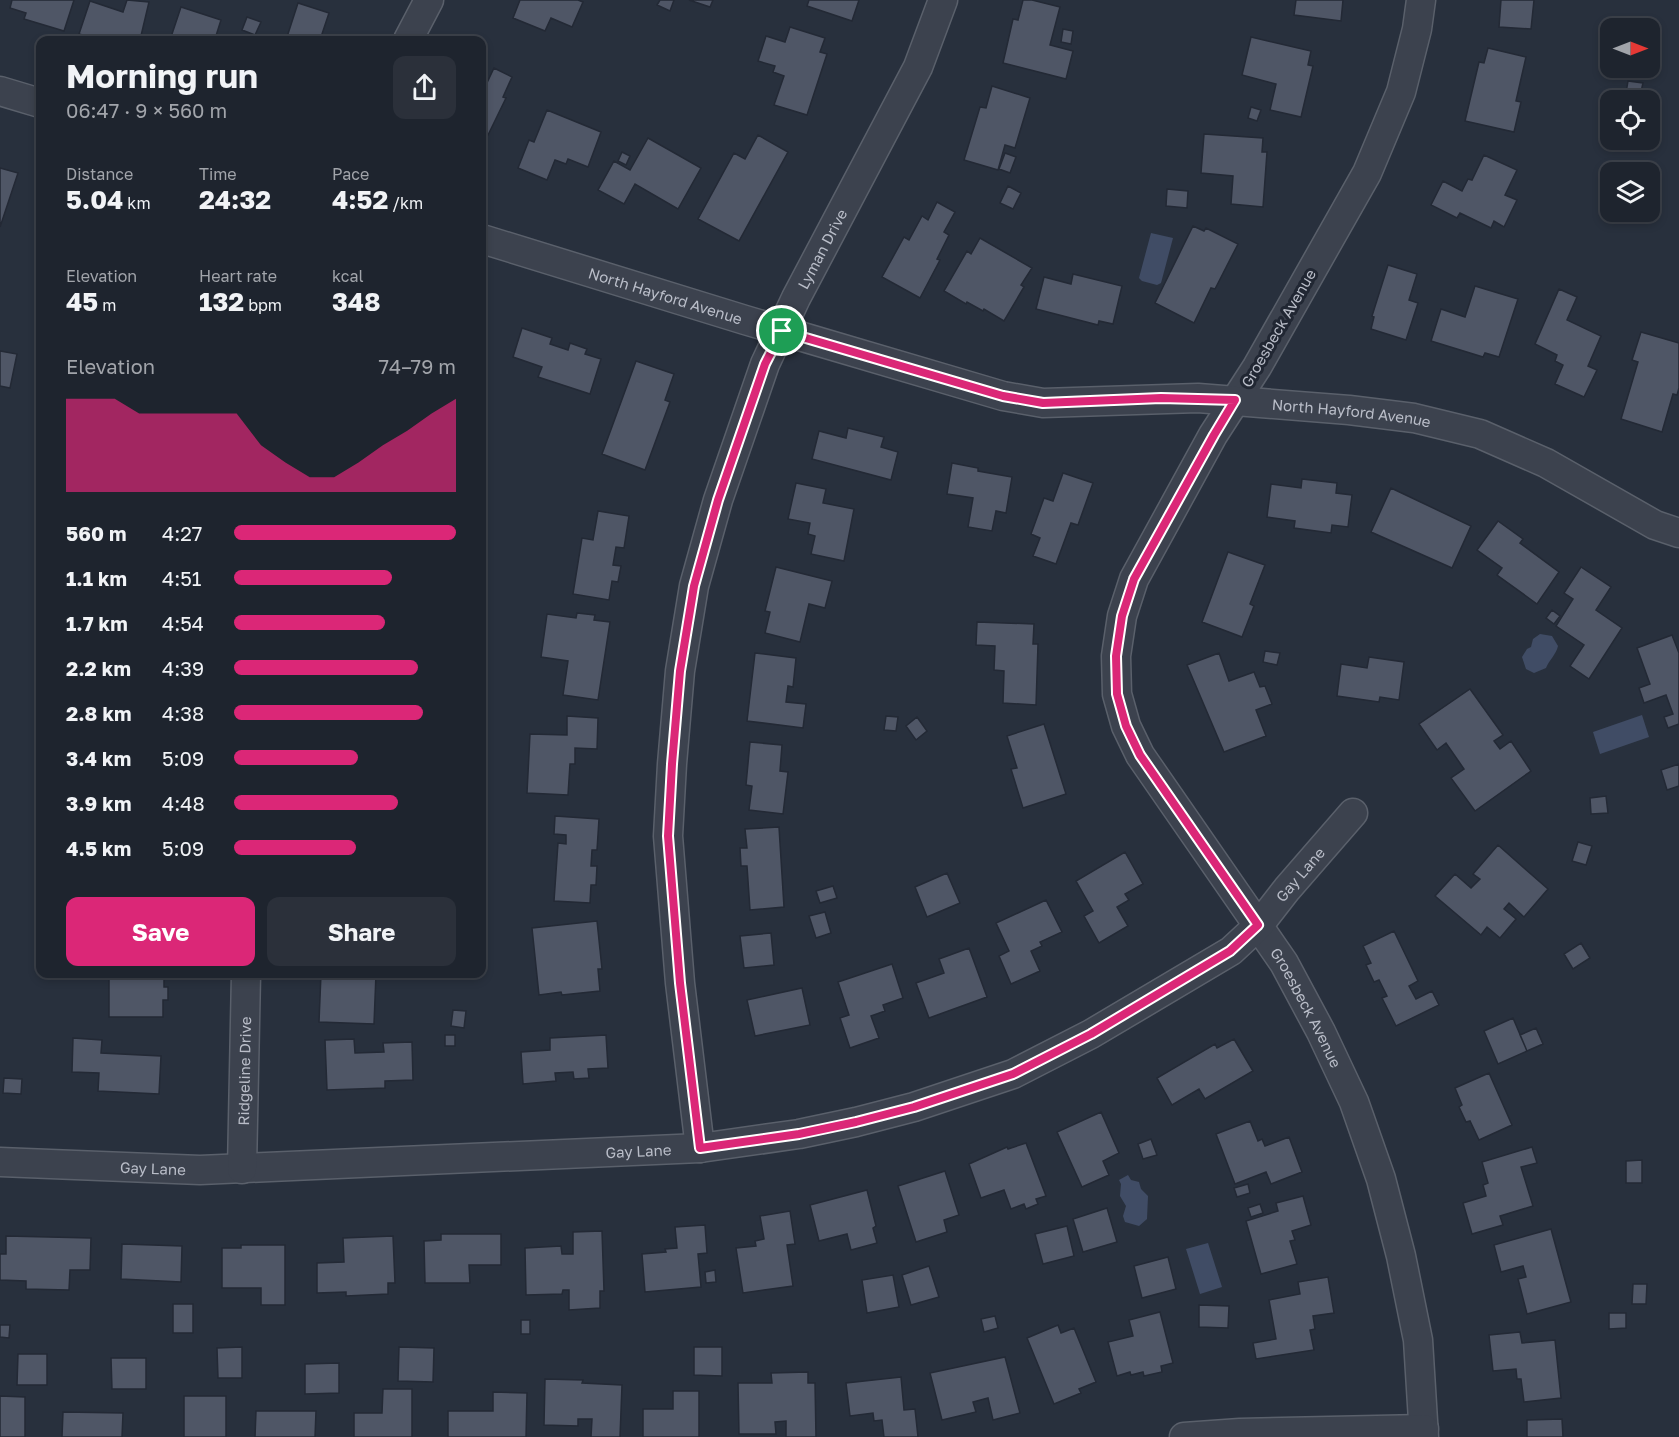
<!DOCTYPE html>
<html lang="en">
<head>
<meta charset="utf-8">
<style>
  :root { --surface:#1e242e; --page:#2b303a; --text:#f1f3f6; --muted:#a1a4aa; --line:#3c414a; --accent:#db2777 }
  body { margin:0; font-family:"Golos Text",sans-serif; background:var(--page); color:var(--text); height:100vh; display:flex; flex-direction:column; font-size:22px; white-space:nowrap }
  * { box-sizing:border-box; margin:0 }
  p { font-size:20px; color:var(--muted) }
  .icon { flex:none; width:33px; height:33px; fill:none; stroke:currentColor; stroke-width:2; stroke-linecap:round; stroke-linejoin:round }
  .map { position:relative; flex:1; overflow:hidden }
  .sheet { position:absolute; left:36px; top:36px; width:450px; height:942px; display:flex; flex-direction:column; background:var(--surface); border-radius:12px; box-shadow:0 3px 9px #0003,0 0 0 2px var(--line) }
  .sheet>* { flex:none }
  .needle { width:39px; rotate:90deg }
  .tools { position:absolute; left:1600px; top:18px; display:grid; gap:12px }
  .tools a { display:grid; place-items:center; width:60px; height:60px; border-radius:12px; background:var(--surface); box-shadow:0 3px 9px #0003,0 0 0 2px var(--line); font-size:30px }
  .pin { position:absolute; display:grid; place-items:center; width:51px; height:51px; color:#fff; margin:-26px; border:3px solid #fff; border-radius:50%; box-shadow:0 2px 6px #0007 }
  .round { display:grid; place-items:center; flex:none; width:63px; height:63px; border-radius:12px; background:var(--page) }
  .headline { display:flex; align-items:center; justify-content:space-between; height:102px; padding:0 30px }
  h1 { font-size:33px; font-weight:700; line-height:45px }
  .metrics { display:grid; grid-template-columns:repeat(3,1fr); gap:9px; height:102px; padding:6px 30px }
  .metrics div { display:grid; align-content:center }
  .metrics b { font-size:26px; font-weight:700 }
  .metrics small { font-size:16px; font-weight:400 }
  .metrics p { font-size:16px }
  .chart { height:168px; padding:12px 30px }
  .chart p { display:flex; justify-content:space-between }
  .chart svg { width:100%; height:108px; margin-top:6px; fill:var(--accent); opacity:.7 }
  .cta { display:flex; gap:12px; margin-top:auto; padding:12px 30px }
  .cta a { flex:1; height:69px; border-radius:12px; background:var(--accent); color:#fff; font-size:24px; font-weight:700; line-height:69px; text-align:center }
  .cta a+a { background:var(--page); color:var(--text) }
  ul { padding:0 30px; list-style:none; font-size:20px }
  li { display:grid; grid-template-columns:96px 72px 1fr; align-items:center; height:45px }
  li i { height:15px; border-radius:8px; background:var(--accent) }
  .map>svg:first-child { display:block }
  .water { fill:#404c65 }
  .building { fill:#4f5666; stroke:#232935; stroke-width:1.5 }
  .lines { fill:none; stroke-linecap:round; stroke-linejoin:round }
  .minor-casing { stroke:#5a606b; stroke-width:31 }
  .minor { stroke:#3c424e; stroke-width:28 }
  .route-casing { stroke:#fff; stroke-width:12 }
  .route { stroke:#db2777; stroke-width:8 }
  .labels { text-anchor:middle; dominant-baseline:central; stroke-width:6; stroke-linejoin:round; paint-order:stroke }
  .street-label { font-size:15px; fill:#b9bdc8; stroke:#212733 }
</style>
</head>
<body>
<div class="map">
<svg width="1679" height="1437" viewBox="0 0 1679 1437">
  <rect width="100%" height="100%" fill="#28303d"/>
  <path class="water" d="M1151,233L1173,238L1161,283L1157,285L1142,281L1139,278Z
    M1540,634L1552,636L1558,646C1556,655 1549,660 1546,668L1534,673L1526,669L1522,657L1527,649L1531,647L1533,639Z
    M1642,715L1649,737L1600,754L1593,732Z
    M1128,1175L1131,1180L1139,1182L1141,1189L1148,1196L1147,1219L1139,1226L1125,1222L1123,1216L1126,1206L1120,1196L1121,1184L1119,1180Z
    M1208,1243L1222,1287L1200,1294L1186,1249Z"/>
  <path class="building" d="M12,0H74L64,31L24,19L26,13L10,8Z
    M127,0L149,2L140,40H100L79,34L90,1L123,12Z
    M520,0H578L583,2L572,27L551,18L545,31L513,18Z
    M660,0H674L670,11L657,5Z
    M689,0H713L710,7Z
    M809,0H859L852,21L807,6Z
    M1023,0H1032L1060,7L1050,45L1073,51L1066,79L1003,63L1013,19L1018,20Z
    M1296,0H1343L1341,21L1294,15Z
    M1501,0H1534L1531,29L1499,27Z
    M298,3L329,13L320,40H286Z
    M181,7L221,20L215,39L220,40H170Z
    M247,17L261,22L255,35L242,30Z
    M790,27L825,38L820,52L827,54L807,115L774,105L784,76L773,72L775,66L758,61L766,36L785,42Z
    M1063,29L1073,31L1071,44L1061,42Z
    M1251,37L1311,51L1308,65L1313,66L1301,117L1270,110L1276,84L1242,75Z
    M1488,48L1526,57L1516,101L1521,102L1514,132L1465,121L1479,62L1484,63Z
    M494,68L512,77L503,97L506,98L488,135L484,133L482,140V85L485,87Z
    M1628,81L1643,83L1640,96L1626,93Z
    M992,86L1030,98L1015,148L1005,145L998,170L964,160L980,107L986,108Z
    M1251,107L1261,110L1257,121L1248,118Z
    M547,110L601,132L588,167L568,159L566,164L555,160L547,180L518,168L529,140L534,142Z
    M1204,134L1263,138L1262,152H1267L1263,207L1231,204L1233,176L1201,173Z
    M758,135L788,152L739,241L698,219L734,153L745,159Z
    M648,138L701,168L678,209L635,184L624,204L598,190L614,161L630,170Z
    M622,152L630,156L626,165L618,161Z
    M1005,153L1016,157L1010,173L999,169Z
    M1484,155L1517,170L1505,195L1517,200L1504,227L1494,221L1491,228L1460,213L1457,218L1431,205L1443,181L1462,191L1468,179L1472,180Z
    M0,168L18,173L0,227Z
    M1008,186L1021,193L1013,209L1000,203Z
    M1167,189L1188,191L1187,208L1166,206Z
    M937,202L955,212L944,232L949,235L937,259L940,260L920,298L882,277L904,237L909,240L922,216L928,220Z
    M1193,226L1204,231L1206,228L1238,244L1215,289L1211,288L1194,323L1155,303Z
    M980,238L1032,268L1021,285L1024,287L1004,321L984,309L983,311L967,302L966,304L944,291L967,251L971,254Z
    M1388,265L1417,274L1409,300L1418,303L1406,340L1371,329L1374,317L1372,316Z
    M1073,274L1122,286L1113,324L1099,321L1098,325L1036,309L1044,277L1071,284Z
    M1475,286L1518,299L1499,357L1485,353L1483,357L1431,341L1441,309L1465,317Z
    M1559,289L1577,297L1567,320L1601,336L1588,366L1597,370L1584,397L1555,384L1563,365L1555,361L1557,355L1535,344Z
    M522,328L552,338L550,344L568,350L570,343L587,349L585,354L601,359L590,394L538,377L542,367L513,357Z
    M1641,332L1679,343V388L1677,395L1673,394L1662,432L1621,419L1638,362L1632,360Z
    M0,351L17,354L10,388L0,386Z
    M636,361L674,374L665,400L670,402L645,470L602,454Z
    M848,428L884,437L881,447L898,452L891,480L812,459L819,431L846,438Z
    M952,463L978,468V471L1012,477L1006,513L996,511L992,531L968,527L973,498L947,494Z
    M1063,473L1093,483L1078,525L1071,523L1056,564L1033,556L1040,538L1031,534L1044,498L1053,501Z
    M1302,479L1337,483L1336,493L1352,495L1348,527L1332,525L1331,533L1294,528L1295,521L1267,517L1271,484L1301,488Z
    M796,483L826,489L823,503L854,509L844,561L811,554L815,536L808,534L810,523L788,519Z
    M1391,488L1471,526L1452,568L1371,532Z
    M598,511L629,516L624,548L616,547L613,565L621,566L618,582L612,581L609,600L573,594L582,538L593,540Z
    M1498,521L1523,539L1520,543L1559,572L1537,604L1497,575L1502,568L1477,550Z
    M1228,552L1265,565L1250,604L1254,606L1242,637L1202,622Z
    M776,567L832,581L825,608L809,604L800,642L765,633L770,612L765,611Z
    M1581,567L1611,587L1596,610L1622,628L1589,679L1570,666L1584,645L1556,626L1573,599L1564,593Z
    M1552,610L1560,616L1554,624L1546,618Z
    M577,613L595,615L594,620L610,622L598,700L563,695L568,661L541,657L547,614L576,618Z
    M35,619H40V631H35Z
    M977,622L1034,624L1033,644H1038L1036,705L1003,703L1004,671L994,670L995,646L976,645Z
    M1672,635L1679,653V724L1668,728L1664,717L1673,714L1666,695L1644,703L1639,688L1650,684L1637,648Z
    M1265,651L1280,653L1277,665L1263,662Z
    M755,653L796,658L793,687L788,686L786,702L806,704L803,728L747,721Z
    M1219,653L1229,681L1254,672L1260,687L1265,686L1272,704L1256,710L1266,736L1224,752L1187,665Z
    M1369,657L1404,662L1399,700L1380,697L1379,702L1337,696L1341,664L1367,668Z
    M1470,689L1503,735L1494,741L1500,749L1511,741L1531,771L1475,811L1451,778L1464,769L1446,743L1437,750L1419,724Z
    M567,716L598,718L597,749L575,748V764H570L568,795L527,793L530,734L567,735Z
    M886,716L898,717L896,731L884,730Z
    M917,717L927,731L916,740L906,726Z
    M1044,724L1066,794L1023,808L1011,769L1017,768L1007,736Z
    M750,742L782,745L780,771L788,772L783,814L749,810L752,786L746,785Z
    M1679,764V786L1667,790L1661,770Z
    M1606,796L1608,813L1591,814L1590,798Z
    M555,816L599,819L597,850H592L591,866H597L596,885H591L590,903L554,901L558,843L566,844V835L554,834Z
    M779,827L784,907L750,910L747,866H741L740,848H747L745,829Z
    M1578,842L1592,846L1586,865L1572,861Z
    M1498,845L1548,889L1524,917L1509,903L1504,909L1516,919L1500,938L1487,927L1481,935L1435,896L1455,874L1471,888L1480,879L1473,874Z
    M1125,852L1143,884L1125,894L1129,900L1117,907L1128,926L1099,943L1084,916L1093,911L1076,881Z
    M947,873L960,903L927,917L915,887Z
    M833,886L837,898L820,903L816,891Z
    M1046,900L1062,932L1040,942L1042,946L1031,951L1040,971L1011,984L999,956L1009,951L996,923Z
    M825,912L831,933L816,938L809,916Z
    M482,920H487L486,937H482Z
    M597,921L602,969H598L600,991L562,995L561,992L539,995L532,928Z
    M1394,931L1418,981L1409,986L1416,999L1432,991L1439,1005L1396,1026L1382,998L1387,996L1379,980L1374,982L1366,965L1371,963L1363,946Z
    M771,933L774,965L744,968L740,936Z
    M1581,943L1590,958L1573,969L1564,954Z
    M969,948L987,997L929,1018L916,983L944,973L939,959Z
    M892,964L903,998L883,1005L885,1011L871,1016L879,1038L850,1048L840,1018L849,1015L838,982Z
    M109,974H164V987H168V1000H163V1017H109Z
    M321,974H376L374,1024L319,1022Z
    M802,988L810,1025L755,1036L747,1000Z
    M453,1010L466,1011L464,1028L451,1026Z
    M1513,1018L1527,1051L1498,1064L1484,1031Z
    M1536,1028L1543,1044L1527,1051L1520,1035Z
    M445,1035H455V1046H445Z
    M606,1035L608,1068L588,1069L589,1078L574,1079L573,1072L555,1073L556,1081L523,1084L521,1052L550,1050V1038Z
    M73,1038L102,1040L101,1053L161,1056L159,1094L98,1091L99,1073L72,1072Z
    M354,1039L355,1053L384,1052L383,1043L412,1042L413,1080L385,1081V1088L327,1090L325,1040Z
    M1234,1039L1253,1071L1205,1099L1199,1089L1172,1105L1157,1078L1215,1044L1217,1048Z
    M1489,1073L1512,1125L1479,1140L1470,1121L1466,1122L1459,1107L1462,1105L1455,1088Z
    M4,1078L22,1079L21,1094L3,1093Z
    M1101,1112L1119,1153L1103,1161L1109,1175L1082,1187L1057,1132Z
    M1250,1121L1258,1141L1262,1139L1265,1146L1289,1137L1302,1172L1271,1184L1266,1172L1235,1184L1216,1134Z
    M1151,1139L1157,1155L1143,1159L1138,1144Z
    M1026,1143L1046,1196L1036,1199L1038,1204L1026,1209L1024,1204L1011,1209L1004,1190L981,1198L969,1164L1007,1147L1008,1149Z
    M1532,1147L1537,1163L1521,1167L1533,1206L1500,1216L1503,1225L1472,1234L1463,1203L1486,1196L1483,1185L1488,1183L1482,1162Z
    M1642,1160V1183H1626V1161Z
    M945,1171L959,1215L944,1220L947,1232L916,1242L898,1186Z
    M1248,1184L1250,1193L1237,1197L1234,1188Z
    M867,1190L876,1226L873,1228L877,1243L851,1250L847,1234L819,1241L810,1205Z
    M1303,1196L1311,1225L1292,1231L1295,1240L1290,1241L1297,1264L1261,1274L1246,1221L1278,1211L1276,1203Z
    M1260,1204L1263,1213L1251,1217L1248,1208Z
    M1107,1208L1117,1242L1083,1252L1073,1219Z
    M790,1211L795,1244L787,1245L793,1286L743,1293L736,1248L756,1246L755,1241L764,1239L760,1216Z
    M705,1225L707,1253L698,1254L701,1287L645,1292L642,1254L666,1252L665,1249L677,1248L675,1227Z
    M1067,1226L1074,1256L1043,1264L1035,1234Z
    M1551,1229L1571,1302L1527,1314L1518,1279L1526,1277L1523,1266L1501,1272L1494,1245Z
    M602,1231L604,1291H600V1308L569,1310V1290H563L562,1294L526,1295L525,1248L561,1246L562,1254H573V1232Z
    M441,1234H501V1265H469L470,1283H425L424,1241L441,1240Z
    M6,1236L91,1238L90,1270H70L69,1290L26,1289V1281L0,1280V1254H6Z
    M393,1236L395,1283H388V1294L346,1296V1292L317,1293V1263L344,1262L343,1238Z
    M122,1244L182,1246L181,1282L121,1279Z
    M241,1245H285V1305H261V1288H222V1248H241Z
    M1168,1257L1176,1289L1142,1298L1134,1266Z
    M929,1266L939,1297L911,1305L902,1275Z
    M715,1270L716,1282L706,1283L705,1272Z
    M893,1275L899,1307L867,1313L862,1280Z
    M1328,1277L1334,1313L1313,1316L1315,1329L1310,1330L1314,1350L1256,1359L1253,1343L1276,1339L1269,1300L1300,1294L1298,1282Z
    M1633,1284H1647L1646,1304H1632Z
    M173,1304H193V1333H173Z
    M1199,1305L1229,1306L1228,1328L1199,1327Z
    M1160,1312L1173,1363L1161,1366L1162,1372L1144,1376L1143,1372L1131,1375L1130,1372L1117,1376L1108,1342L1133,1336L1129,1320Z
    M1609,1313H1626V1328L1609,1329Z
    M995,1316L998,1328L984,1332L981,1319Z
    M521,1320H530V1334H521Z
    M0,1325H10L9,1338L0,1337Z
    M1058,1325L1061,1333L1074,1328L1096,1382L1079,1389L1081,1393L1054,1404L1027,1338Z
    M1520,1332L1522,1343L1555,1340L1561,1398L1524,1402L1521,1379H1517L1516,1369L1493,1371L1489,1335Z
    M242,1347V1378H218L217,1348Z
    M399,1347L434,1348L433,1382L398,1381Z
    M694,1347H722V1376L694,1375Z
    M18,1354H47V1385H17Z
    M1005,1357L1020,1413L993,1420L988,1398L973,1402L976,1412L942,1420L930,1373Z
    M111,1358H146V1389H112Z
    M339,1363V1393L305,1394V1364Z
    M808,1372V1383H815L816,1437H786V1421L775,1422L776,1434H739L738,1383H772L771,1373Z
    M901,1377L904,1410L915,1409L918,1437H884L882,1420L874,1421L873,1413L850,1416L846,1383Z
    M545,1379L583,1380L582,1383L622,1385L620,1437H591L592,1419H578V1426L544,1425Z
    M383,1389H412V1437H354V1413H382Z
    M673,1391H699V1437H643V1409H673Z
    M493,1392L527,1393L526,1437H448V1411H493Z
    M0,1396L25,1397V1437H0Z
    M184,1396H226V1437H184Z
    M256,1411H316L315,1437H255Z
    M63,1412L123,1413L122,1437H62Z
    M1562,1419L1563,1437H1527V1420Z"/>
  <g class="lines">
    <defs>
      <g id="minor">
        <path id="s1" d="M1421,0L1417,29L1401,92L1367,173L1257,367L1213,435L1134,579L1122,616L1116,656L1117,694L1126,726L1140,755L1284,963L1321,1032L1354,1102L1381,1179L1401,1256L1418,1340L1424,1437"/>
        <path d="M408,40L429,0"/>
        <path d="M0,91L40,103"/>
        <path id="s2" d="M482,239L745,320L1003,396L1043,403L1198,398L1349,410L1414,418L1480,434L1546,463L1655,525L1679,533"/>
        <path id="s3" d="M700,1148L680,983L668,836L672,764L680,671L694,586L718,500L765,364L796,298L918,67L943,0"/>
        <path id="s4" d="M0,1162L200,1170L700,1148L799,1134L856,1122L914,1107L1013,1074L1091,1034L1231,951L1259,925L1287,889L1353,813"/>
        <path id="s5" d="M242,1169L246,974"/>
        <path d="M1184,1437L1240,1433L1424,1429"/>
      </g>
    </defs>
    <use href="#minor" class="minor-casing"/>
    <use href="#minor" class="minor"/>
  </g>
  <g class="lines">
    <defs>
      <path id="route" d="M782,331L1003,396L1043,403L1161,398L1235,400L1214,435L1134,579L1122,616L1116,656L1117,694L1126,726L1140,755L1258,925L1230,951L1091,1034L1013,1074L914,1107L856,1122L799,1134L700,1148L680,983L668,836L672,764L680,671L694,586L718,500L765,364Z"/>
    </defs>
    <use href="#route" class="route-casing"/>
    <use href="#route" class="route"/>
  </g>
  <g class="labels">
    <g class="street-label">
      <text stroke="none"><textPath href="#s3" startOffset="927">Lyman Drive</textPath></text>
      <text stroke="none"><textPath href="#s2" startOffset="192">North Hayford Avenue</textPath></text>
      <text transform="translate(1278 328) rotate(-60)">Groesbeck Avenue</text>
      <text stroke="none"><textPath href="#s2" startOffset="894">North Hayford Avenue</textPath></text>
      <text stroke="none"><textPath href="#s4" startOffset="1377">Gay Lane</textPath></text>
      <text stroke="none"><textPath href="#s1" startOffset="1136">Groesbeck Avenue</textPath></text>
      <text stroke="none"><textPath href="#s5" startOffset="98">Ridgeline Drive</textPath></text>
      <text stroke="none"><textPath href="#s4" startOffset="639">Gay Lane</textPath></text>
      <text stroke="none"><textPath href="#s4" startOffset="153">Gay Lane</textPath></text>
    </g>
  </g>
</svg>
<div class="tools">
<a><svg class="needle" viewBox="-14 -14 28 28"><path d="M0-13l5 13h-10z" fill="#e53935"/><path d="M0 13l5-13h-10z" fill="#a1a4aa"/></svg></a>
<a><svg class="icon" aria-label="locate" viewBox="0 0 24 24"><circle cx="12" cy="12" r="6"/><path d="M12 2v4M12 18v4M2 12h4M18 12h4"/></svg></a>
<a><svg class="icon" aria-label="layers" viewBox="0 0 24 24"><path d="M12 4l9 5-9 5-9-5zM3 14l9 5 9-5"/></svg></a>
</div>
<div class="pin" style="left:782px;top:331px;background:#1e9e55"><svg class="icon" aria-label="arrive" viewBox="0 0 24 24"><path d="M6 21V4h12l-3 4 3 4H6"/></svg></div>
<section class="sheet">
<div class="headline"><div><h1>Morning run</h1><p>06:47 · 9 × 560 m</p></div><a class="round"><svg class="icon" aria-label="share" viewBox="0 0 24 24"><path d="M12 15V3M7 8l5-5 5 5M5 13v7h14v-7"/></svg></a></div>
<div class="metrics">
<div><p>Distance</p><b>5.04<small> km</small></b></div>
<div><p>Time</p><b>24:32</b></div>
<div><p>Pace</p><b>4:52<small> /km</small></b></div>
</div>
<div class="metrics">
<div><p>Elevation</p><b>45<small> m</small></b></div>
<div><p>Heart rate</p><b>132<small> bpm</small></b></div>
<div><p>kcal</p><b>348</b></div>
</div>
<div class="chart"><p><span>Elevation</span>74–79 m</p>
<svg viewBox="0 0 160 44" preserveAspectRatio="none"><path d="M0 44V6L10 6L20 6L30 12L40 12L50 12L60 12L70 12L80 25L90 32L100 38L110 38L120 32L130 25L140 19L150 12L160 6V44z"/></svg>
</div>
<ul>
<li><b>560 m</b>4:27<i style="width:100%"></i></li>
<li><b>1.1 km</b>4:51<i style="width:71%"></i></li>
<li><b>1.7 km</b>4:54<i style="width:68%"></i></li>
<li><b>2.2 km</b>4:39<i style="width:83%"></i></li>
<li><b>2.8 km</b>4:38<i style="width:85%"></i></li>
<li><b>3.4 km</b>5:09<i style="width:56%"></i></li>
<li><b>3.9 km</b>4:48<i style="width:74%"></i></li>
<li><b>4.5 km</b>5:09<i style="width:55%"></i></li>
</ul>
<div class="cta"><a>Save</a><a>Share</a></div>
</section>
</div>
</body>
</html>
